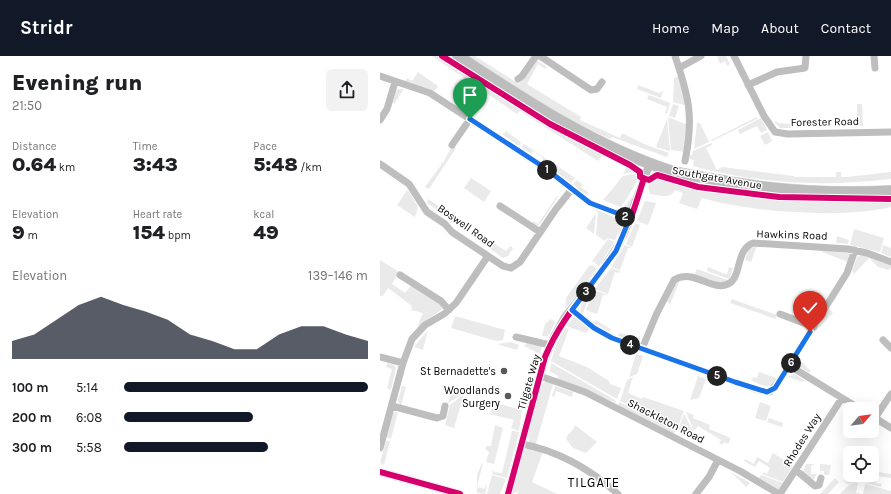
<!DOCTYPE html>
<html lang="en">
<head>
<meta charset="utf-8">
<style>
  :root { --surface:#fff; --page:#f2f2f2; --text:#202124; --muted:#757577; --accent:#111827 }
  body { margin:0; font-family:Karla,sans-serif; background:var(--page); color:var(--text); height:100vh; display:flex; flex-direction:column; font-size:15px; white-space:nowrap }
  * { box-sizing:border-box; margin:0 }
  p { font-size:13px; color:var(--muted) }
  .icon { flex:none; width:22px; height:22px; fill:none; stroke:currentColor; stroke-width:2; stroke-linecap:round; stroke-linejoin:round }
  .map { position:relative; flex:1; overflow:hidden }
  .side { display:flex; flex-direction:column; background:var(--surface); width:380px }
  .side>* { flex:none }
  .needle { width:26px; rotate:62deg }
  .tools { position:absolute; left:463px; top:346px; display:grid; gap:8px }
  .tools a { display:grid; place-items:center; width:36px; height:36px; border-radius:6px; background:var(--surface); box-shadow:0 4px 16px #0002; font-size:20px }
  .pin { position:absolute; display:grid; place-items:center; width:34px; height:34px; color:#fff; margin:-41px -17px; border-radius:50% 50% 50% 0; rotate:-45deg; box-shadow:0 0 4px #0007 }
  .pin .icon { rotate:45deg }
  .km { position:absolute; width:20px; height:20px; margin:-10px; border-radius:50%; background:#222; color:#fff; font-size:11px; line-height:20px; text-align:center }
  .round { display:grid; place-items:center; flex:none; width:42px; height:42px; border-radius:6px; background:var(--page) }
  .overview { display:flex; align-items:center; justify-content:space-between; height:68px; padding:0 12px }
  h1 { font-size:22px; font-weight:800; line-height:30px }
  .figures { display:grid; grid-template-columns:repeat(3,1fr); gap:6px; height:68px; padding:4px 12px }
  .figures div { display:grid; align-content:center }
  .figures b { font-size:20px; font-weight:800 }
  .figures small { font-size:11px; font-weight:400 }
  .figures p { font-size:11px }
  .chart { height:112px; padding:8px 12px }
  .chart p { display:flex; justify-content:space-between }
  .chart svg { width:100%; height:72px; margin-top:4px; fill:var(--accent); opacity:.7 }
  ul { padding:0 12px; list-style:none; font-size:13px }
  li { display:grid; grid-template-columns:64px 48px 1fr; align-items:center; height:30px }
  li i { height:10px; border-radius:5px; background:var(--accent) }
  header { display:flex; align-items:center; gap:24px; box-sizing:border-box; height:56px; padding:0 20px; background:var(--accent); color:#fff }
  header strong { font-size:19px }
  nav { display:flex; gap:22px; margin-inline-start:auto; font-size:14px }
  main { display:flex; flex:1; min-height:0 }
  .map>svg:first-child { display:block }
  .green { fill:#eaeaea }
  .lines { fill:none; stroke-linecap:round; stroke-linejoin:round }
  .primary-casing { stroke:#dbdbdb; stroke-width:12 }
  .minor { stroke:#bebebe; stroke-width:7 }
  .tertiary { stroke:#bebebe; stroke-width:8 }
  .primary { stroke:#bdbdbd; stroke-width:11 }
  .cycleway-casing { stroke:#fff; stroke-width:8 }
  .cycleway { stroke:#d6006c; stroke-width:6 }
  .route-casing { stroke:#fff; stroke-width:8 }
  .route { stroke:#1a73e8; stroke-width:5 }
  .poi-dot { fill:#595959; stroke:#fff; stroke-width:1.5 }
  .labels { text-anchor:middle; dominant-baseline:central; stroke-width:3; stroke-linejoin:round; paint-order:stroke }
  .street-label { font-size:11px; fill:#000; stroke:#fff }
  .poi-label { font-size:11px; fill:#000; stroke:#fff; text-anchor:end }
  .quarter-label { font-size:13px; letter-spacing:1px; fill:#000; stroke:#fff }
</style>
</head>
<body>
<header>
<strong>Stridr</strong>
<nav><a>Home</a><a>Map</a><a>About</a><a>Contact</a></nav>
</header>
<main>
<section class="side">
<div class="overview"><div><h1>Evening run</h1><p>21:50</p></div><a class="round"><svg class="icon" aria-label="share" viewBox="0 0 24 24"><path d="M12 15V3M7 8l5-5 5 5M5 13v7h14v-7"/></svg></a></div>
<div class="figures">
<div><p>Distance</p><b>0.64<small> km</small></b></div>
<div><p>Time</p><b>3:43</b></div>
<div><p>Pace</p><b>5:48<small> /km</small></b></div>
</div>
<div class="figures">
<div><p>Elevation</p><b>9<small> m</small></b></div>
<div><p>Heart rate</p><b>154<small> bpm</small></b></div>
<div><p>kcal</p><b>49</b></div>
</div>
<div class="chart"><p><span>Elevation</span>139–146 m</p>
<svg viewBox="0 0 160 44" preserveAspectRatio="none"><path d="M0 44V33L10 29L20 20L30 11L40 6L50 11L60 15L70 20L80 29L90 33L100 38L110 38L120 29L130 24L140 24L150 29L160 33V44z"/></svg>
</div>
<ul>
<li><b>100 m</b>5:14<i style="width:100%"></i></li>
<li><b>200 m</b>6:08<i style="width:53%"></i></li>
<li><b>300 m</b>5:58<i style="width:59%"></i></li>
</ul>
</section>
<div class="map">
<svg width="511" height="438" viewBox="0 0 511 438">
  <rect width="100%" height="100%" fill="#fff"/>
  <path class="green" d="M52,0H61L168,68L258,115L243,118L247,110L222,100L218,105L140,55L137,58Z
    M87,0H95L139,28L156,4L167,11L165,13L158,8L147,28L201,61L200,64L240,82L242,77L264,88L289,97L287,101L232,81L230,83C179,61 133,30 87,0Z
    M339,0H346L350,8L347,10L345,5L340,8L337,1Z
    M38,16L58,30L55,35L25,25L27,22L32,25Z
    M299,20L305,48L304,49L293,46L294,22Z
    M258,29L279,37L283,35L281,42L257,33Z
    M20,33H24L14,48L13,46L16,34Z
    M269,39L290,47L287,58L285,57L287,51L267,43Z
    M293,48L299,50L295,62L289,60Z
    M477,48H482L483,70H477Z
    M288,61L308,69L304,96L291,94Z
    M377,61V63L332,85L331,84Z
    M381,62L387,74L381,77L377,70L360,78L358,74Z
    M287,63L290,93L289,95L276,91Z
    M394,65H396L398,67L410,68L411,72H400Z
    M317,67H320L329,86L314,93Z
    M126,75L141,86L139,90L123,79Z
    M388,76L392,85L385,89L380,80Z
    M331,87L332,89L326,92L337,114L342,111L414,120V121H456V116H461V121H467L511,116V123C444,131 378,128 313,110L314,104L310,103L309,99H312L313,95Z
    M144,88L168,104L166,108L162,105L163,102L153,95L151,98L141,91Z
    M72,90L76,92L49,133L45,131L61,109V106L63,107Z
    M170,105L195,122L191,127L167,109Z
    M260,117C259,124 246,144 241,151L223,144L243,120Z
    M91,122L111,135L104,146L84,132Z
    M277,122C291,119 310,131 324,133C386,140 449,148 511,144V151C462,163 370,156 322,142L317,153L299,147L303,137L295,134C290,144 279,139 270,138L268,130Z
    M196,124L203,128L201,131L208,136L207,138L201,137L193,128Z
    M27,134L30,137L38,151L35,161L17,149Z
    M177,140L178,141L161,167L157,170L152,167L153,165L158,168Z
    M252,141V148L247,157L243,158V152Z
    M48,143L65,154L63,158L47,147Z
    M265,145L276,147L268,169L257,165Z
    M211,151L238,163L241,173L235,184L227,182L225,185L216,179L218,156Z
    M216,157L214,178L206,172Z
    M255,167L260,169L252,191L246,188Z
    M474,173L504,182L500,196L470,189Z
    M457,180L469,184L468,188L456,187Z
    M228,183L234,186L219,210L212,205Z
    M110,185L126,195L130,190L133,192L128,200L123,202L106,190Z
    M245,189L252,192H248L240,214L231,211Z
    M503,189L511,192V201L501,197Z
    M377,190L371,206L365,204L369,193Z
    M442,194L468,197L470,199L468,206L442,196Z
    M481,199L490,201L474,218L472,215L477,201Z
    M491,202L511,210V212L509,214L498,211L490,203Z
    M0,204L19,216L12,228L25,237L31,230L61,248L63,252L61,254L37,271L43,257L31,254L32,250L8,232L3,240H0Z
    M212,209L217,213L185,253L186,242L209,210Z
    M328,211L345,218H347L349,211L353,212L349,223L327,215Z
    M231,212L240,215L239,217L235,216L228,238L215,233Z
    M317,213L350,225L341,227L314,219Z
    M296,226H299L290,249L286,244Z
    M214,234L228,239H223L217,258L206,254Z
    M210,237L203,258L200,255L202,247Z
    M352,243L397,259L396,263L350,247Z
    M449,252L453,257L439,272L437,271Z
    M420,255L436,260L430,265L419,262L417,259Z
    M75,260L125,274L123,284L116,285L71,272Z
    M194,261L210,272L206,277L186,270Z
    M171,263L175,267L168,280H162L165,268Z
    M215,264L231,273L230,276L214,267Z
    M185,272L189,273L179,300L207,311L229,325L230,328L241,332L237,343L171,305L177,286Z
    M48,274L43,294L34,291Z
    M239,277L260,282L259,284L256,286L238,280Z
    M131,286L139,289L137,294L117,288Z
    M147,287L162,290L160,298L144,290Z
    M256,298L263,300L257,318L249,321Z
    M419,303L431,315L429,317L418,310Z
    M7,307L14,309L16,312L11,334L7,332L12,313L6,311Z
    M171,307L235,344L236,347L177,322L178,320L170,315Z
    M379,316L396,322C388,335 385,330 372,325L373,321L377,322Z
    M415,318L425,325L423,326L407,321Z
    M318,320L326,323L319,342L310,344Z
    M253,321L248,337L262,343L263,341L304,355L297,373L280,362L240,345L247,324Z
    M166,325L173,328L156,388L149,387L148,379L161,329Z
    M22,330L26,331L21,350L18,345Z
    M175,330L193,336L192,341L176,335L174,341L172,340Z
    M72,333L84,337L68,347Z
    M84,338L74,372L65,369L70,349Z
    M113,346L142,354L139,375L131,372L134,364L110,358Z
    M239,346L278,363L296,374L294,378L238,350Z
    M380,346L391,350L386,365L375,362Z
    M18,356L11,383L6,381L11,360L13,357Z
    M306,356L314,359L313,362L330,369L329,373L351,382L348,388L344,386L343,389L339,387L341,384L318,370L314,375Z
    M304,358L313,375L310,381L298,373Z
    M389,362L403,367L402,371L387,366Z
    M115,369L123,372L114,408L106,406L109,396L105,393L107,390H111Z
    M195,369L217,386L206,397L193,392L186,383C187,377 193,376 195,369Z
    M129,374L139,376L127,422L112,418L113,413L114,416L122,417L132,375Z
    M6,385H10L4,409L0,407Z
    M148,391L163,396L152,426L177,438H137L139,435L132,438L143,396Z
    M393,397L413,410L403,426L382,418L384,416L387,418L390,412L379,405L375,411L364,405L365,403L374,408L377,401L388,407Z
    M102,407H103L97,431L105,433L106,429L107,430L105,438L97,437V419Z
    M426,408H435L431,410V418H437L434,423H432L423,416Z
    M440,408L451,409L449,419H444V415H440Z
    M466,410H470V419H479L478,426L467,428L464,425Z
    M492,415L511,418V422L497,420L496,427L502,428L501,431L485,427L492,426V422L486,421V419H492Z
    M351,416L370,427L366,431Z
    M112,419L126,423L120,438H107Z
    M381,419L403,427L398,434L379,422Z
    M455,422L459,426L448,438H440Z
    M475,427H478L476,437L482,438H460L469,429Z
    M485,428L511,435V438H483Z"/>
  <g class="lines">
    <defs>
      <path id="primary" d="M78,0C145,44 214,90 291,115C302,118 315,120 327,122C387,134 450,138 511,135"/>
    </defs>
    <use href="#primary" class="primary-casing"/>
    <path class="minor" d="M160,0L211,34L217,33L222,26
      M295,0C309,41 314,62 305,105
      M354,0L384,60L395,76L408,78L511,76
      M494,0L495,12
      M299,12L321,0
      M0,20L50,37L166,113L210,147L250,162
      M138,23L142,20L156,0
      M368,29L397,16L425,12L426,0
      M0,64L7,53L15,26
      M72,89L90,63
      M0,108L29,128L47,156L65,168L72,176L123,210L131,212L140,206L176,153L192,133
      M120,150L160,176
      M20,219L61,245L69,254
      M192,254L215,272L232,282L378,334L390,336L401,322L467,217L475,194
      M400,258L434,271
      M136,281L170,289
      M503,284L511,292
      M262,293L276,259L294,224C313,212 332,236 348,228C362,222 355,194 373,187L468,193L487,197L511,206
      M0,301L23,307
      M410,310L480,353
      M160,320L205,336L360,415L399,438
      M12,350L57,362L63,360L65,350
      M492,360L511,372
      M495,362L511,338
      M142,388C179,395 210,413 238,438
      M0,392L23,307L32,283L45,269L64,258L76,247L108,200
      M417,415L435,430L439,429L441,422
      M316,438L329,421L338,404
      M400,438L462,342"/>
    <path class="tertiary" d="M0,416L80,438
      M128,438L165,301L175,279L185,261L222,214L240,187L270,107"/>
    <use href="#primary" class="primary"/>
    <defs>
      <path id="cycleway" d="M62,0L170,68L250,109L260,116V121L269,124L277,119L318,131L399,141L511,143
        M0,416L80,438
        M128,438L165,301C182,259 211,233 235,196C248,175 256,147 264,122"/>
    </defs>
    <use href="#cycleway" class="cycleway-casing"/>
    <use href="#cycleway" class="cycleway"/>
  </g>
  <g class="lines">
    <defs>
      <path id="route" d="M90,63L165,112L210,147L250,162L236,195L192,254L214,272L232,282L355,326L387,336L395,332L430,276"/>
    </defs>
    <use href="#route" class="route-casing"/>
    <use href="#route" class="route"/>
  </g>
  <g class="poi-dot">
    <circle cx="124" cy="315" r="4"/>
    <circle cx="128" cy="340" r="4"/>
  </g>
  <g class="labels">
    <g class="street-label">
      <text transform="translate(445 66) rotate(-1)">Forester Road</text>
      <text transform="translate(337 122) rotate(10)">Southgate Avenue</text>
      <text transform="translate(86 170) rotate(35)">Boswell Road</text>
      <text transform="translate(412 179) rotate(2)">Hawkins Road</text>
      <text transform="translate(149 326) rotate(-74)">Tilgate Way</text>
      <text transform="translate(286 365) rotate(27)">Shackleton Road</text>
      <text transform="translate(422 384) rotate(-58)">Rhodes Way</text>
    </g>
    <g class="poi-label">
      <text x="116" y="315">St Bernadette's</text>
      <text x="120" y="334">Woodlands<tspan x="120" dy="13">Surgery</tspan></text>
    </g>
    <g class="quarter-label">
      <text x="214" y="426">TILGATE</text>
    </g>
  </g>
</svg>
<div class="tools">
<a><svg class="needle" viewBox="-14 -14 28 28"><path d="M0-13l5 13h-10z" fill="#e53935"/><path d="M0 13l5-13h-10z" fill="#757577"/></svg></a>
<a><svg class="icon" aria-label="locate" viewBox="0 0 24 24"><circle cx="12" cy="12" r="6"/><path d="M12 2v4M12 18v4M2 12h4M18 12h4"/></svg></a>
</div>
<div class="pin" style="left:90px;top:63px;background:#1e9e55"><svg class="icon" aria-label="arrive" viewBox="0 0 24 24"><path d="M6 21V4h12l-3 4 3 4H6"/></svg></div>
<div class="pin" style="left:430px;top:276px;background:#d93025"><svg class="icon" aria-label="check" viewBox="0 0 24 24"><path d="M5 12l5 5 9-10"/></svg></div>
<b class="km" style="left:167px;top:114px">1</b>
<b class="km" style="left:245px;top:161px">2</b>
<b class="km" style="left:206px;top:236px">3</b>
<b class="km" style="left:250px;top:289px">4</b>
<b class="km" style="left:337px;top:320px">5</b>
<b class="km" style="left:411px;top:307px">6</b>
</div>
</main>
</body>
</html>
